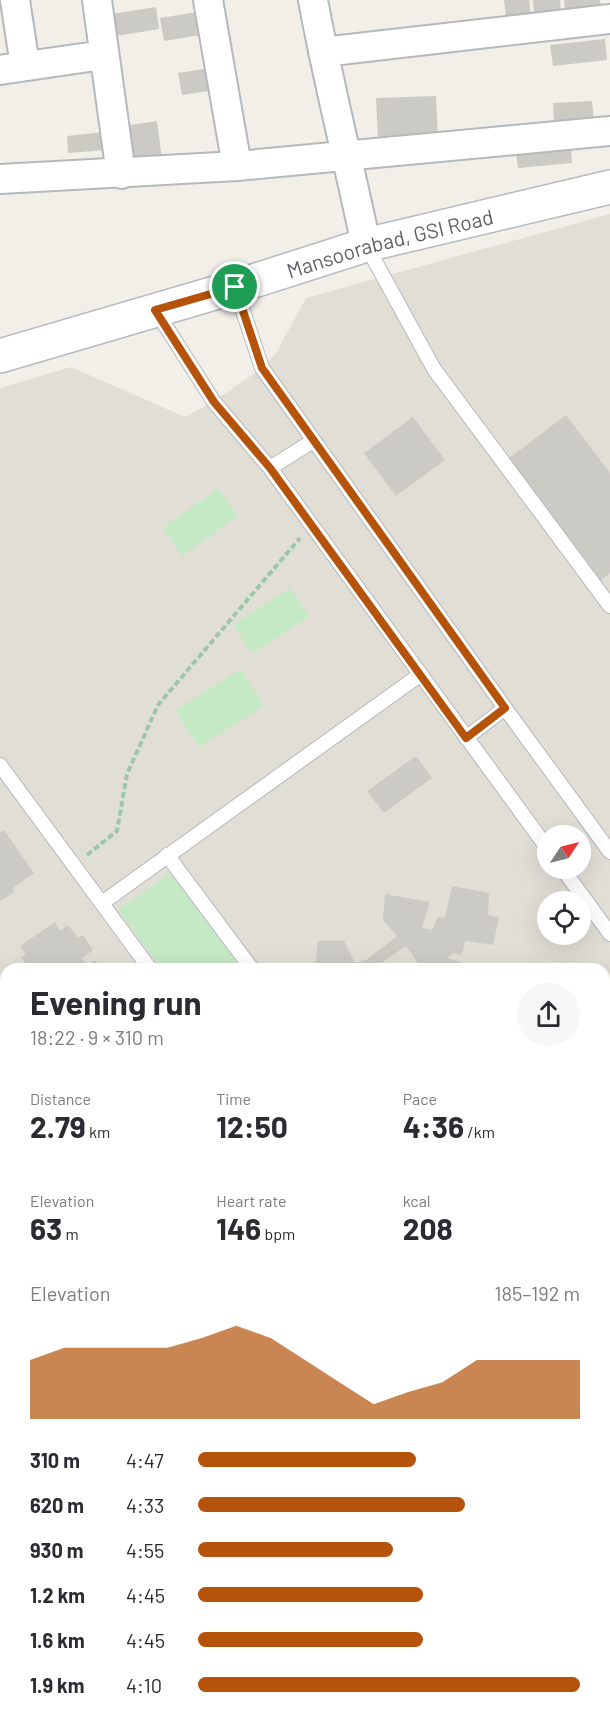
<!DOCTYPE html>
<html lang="en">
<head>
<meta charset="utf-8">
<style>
  :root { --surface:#fff; --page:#f7f7f7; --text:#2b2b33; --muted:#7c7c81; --accent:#b45309 }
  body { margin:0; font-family:Barlow,sans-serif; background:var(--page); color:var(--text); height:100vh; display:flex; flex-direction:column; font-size:22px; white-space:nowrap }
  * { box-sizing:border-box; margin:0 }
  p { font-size:20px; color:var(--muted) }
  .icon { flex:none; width:33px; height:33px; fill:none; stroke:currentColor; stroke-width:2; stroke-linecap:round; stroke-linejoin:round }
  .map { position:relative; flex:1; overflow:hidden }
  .sheet { position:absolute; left:0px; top:963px; width:610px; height:758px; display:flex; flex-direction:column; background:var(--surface); border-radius:18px 18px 0 0; box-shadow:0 6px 24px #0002 }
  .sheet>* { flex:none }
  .needle { width:39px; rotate:55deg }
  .tools { position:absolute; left:537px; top:825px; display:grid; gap:12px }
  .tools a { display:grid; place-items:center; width:54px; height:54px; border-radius:50%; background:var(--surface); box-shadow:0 6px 24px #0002; font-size:30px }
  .pin { position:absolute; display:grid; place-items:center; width:51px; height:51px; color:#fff; margin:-26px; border:3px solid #fff; border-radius:50%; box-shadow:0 2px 6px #0007 }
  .round { display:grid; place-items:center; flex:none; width:63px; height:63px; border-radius:32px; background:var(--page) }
  .headline { display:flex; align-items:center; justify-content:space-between; height:102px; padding:0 30px }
  h1 { font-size:33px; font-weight:700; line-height:45px }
  .metrics { display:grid; grid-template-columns:repeat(3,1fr); gap:9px; height:102px; padding:6px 30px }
  .metrics div { display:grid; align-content:center }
  .metrics b { font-size:30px; font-weight:700 }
  .metrics small { font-size:16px; font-weight:400 }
  .metrics p { font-size:16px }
  .chart { height:168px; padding:12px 30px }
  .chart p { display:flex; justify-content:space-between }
  .chart svg { width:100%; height:108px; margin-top:6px; fill:var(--accent); opacity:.7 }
  ul { padding:0 30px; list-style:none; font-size:20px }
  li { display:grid; grid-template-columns:96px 72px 1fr; align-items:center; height:45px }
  li i { height:15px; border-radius:8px; background:var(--accent) }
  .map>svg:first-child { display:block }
  .education { fill:#e1ded6; fill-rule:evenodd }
  .green { fill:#c5e8c5 }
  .building { fill:#cccac5 }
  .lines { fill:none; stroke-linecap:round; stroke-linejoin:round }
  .lane-casing { stroke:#b5b8bc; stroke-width:16 }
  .street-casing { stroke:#b5b8bc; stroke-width:32 }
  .secondary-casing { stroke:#b6babf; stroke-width:36 }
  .path { stroke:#9cc7a9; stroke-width:4; stroke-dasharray:6 3; stroke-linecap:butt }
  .lane { stroke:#fff; stroke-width:14 }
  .street { stroke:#fff; stroke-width:28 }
  .secondary { stroke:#fff; stroke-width:33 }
  .route-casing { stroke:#fff; stroke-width:12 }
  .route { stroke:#b45309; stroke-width:8 }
  .labels { text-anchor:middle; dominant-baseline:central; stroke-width:5; stroke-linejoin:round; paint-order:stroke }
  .street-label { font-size:21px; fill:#5f6368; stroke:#fff }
</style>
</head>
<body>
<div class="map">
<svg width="610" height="1720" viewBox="0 0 610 1720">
  <rect width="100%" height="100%" fill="#f1efe8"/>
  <path class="education" d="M610,214V1720H168L164,1715L604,1714V969H6V1503L0,1495V388L71,367L185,417L214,401L262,368L276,353L306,298ZM548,836H580V868H548ZM548,902H580V934H548Z"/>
  <path class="green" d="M218,488L238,516L182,556L163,528Z
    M290,588L309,616L252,654L233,625Z
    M241,669L264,706L199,747L175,710Z
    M170,873L242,969H162L118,910Z
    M0,1495L6,1503V1714H164L168,1720H0Z"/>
  <path class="building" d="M504,0H529L531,15L506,18Z
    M533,0H560L561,16L534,18Z
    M564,0H600L601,6L565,11Z
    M156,7L159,29L116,36L112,14Z
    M197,12L201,35L164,41L160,18Z
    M605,39L607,60L553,66L550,45Z
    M211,68L215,90L182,95L178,73Z
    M436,96L438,138L378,140L376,98Z
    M592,101L594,121L554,123L553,103Z
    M157,121L162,159L133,162L129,125Z
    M104,132L106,150L68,153L67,136Z
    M571,148L572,163L518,168L516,152Z
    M566,415L610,473V573L600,581L508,459Z
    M413,417L445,460L396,496L364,453Z
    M416,756L432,778L384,813L367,791Z
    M4,830L34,873L12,889L14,892L0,901V832Z
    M452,886L489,893L488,915L499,917L493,945L465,941L462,955L454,953L447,958L472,966L471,969H422L406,946L373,969H315L318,941H344L355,963L366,960L397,936L383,920L385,894L430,902L422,928L432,930L438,917L445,918Z
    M55,922L60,931L68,925L78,938L83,935L93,950L82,958L88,966L95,960L101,969H29L21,957L26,954L20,946Z
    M6,1060V1105L0,1096V1064Z"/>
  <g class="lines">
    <defs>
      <path id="lane" d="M366,245L434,369L610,606
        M235,287L262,368L505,708L610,852
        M156,311L214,402L270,468L548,849
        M270,468L313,441
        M466,738L505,708
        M0,765L150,969
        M167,855L252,969
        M562,868L610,934
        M102,903L421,674
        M604,1170L610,1167"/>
      <path id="street" d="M15,0L25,66
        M97,0L121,174
        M208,0L237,166
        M313,0C328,82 349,163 366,245
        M323,52L610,19
        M0,70L103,55
        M0,179L237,166L610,131"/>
      <g id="secondary">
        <path id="s1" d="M0,356L235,287L366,245L610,187"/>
      </g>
    </defs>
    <use href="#lane" class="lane-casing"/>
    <use href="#street" class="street-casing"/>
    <use href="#secondary" class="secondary-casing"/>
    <path class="path" d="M87,855L117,831L127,774L158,705L300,538
      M0,1532L6,1540
      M144,1714L148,1720"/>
    <use href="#lane" class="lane"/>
    <use href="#street" class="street"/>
    <use href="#secondary" class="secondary"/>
  </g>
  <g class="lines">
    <defs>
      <path id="route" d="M235,287L262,368L505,708L466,738L270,468L214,402L155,310Z"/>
    </defs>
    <use href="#route" class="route-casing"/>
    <use href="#route" class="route"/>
  </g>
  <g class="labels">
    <g class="street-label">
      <text stroke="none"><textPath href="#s1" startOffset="406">Mansoorabad, GSI Road</textPath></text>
    </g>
  </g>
</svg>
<div class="tools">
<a><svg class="needle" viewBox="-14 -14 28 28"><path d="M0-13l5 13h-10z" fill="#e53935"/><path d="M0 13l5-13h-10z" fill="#7c7c81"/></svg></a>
<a><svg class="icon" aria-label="locate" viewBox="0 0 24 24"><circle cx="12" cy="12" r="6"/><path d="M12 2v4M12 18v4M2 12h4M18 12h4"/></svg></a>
</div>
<div class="pin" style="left:235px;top:287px;background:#1e9e55"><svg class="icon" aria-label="arrive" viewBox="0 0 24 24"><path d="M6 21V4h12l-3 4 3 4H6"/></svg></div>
<section class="sheet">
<div class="headline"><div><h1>Evening run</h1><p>18:22 · 9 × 310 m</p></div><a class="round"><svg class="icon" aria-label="share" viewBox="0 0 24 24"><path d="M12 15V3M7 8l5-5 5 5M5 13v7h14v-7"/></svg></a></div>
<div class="metrics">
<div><p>Distance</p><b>2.79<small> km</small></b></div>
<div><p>Time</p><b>12:50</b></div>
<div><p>Pace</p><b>4:36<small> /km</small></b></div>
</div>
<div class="metrics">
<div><p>Elevation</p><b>63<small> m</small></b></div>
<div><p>Heart rate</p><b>146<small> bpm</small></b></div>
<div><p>kcal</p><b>208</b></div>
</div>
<div class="chart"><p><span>Elevation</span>185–192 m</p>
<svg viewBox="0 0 160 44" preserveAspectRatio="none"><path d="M0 44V20L10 15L20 15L30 15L40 15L50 11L60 6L70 11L80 20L90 29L100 38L110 33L120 29L130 20L140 20L150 20L160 20V44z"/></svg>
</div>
<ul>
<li><b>310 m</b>4:47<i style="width:57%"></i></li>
<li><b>620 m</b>4:33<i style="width:70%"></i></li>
<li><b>930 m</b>4:55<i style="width:51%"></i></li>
<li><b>1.2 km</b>4:45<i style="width:59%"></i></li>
<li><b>1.6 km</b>4:45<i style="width:59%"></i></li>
<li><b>1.9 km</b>4:10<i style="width:100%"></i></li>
</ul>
</section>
</div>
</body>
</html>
